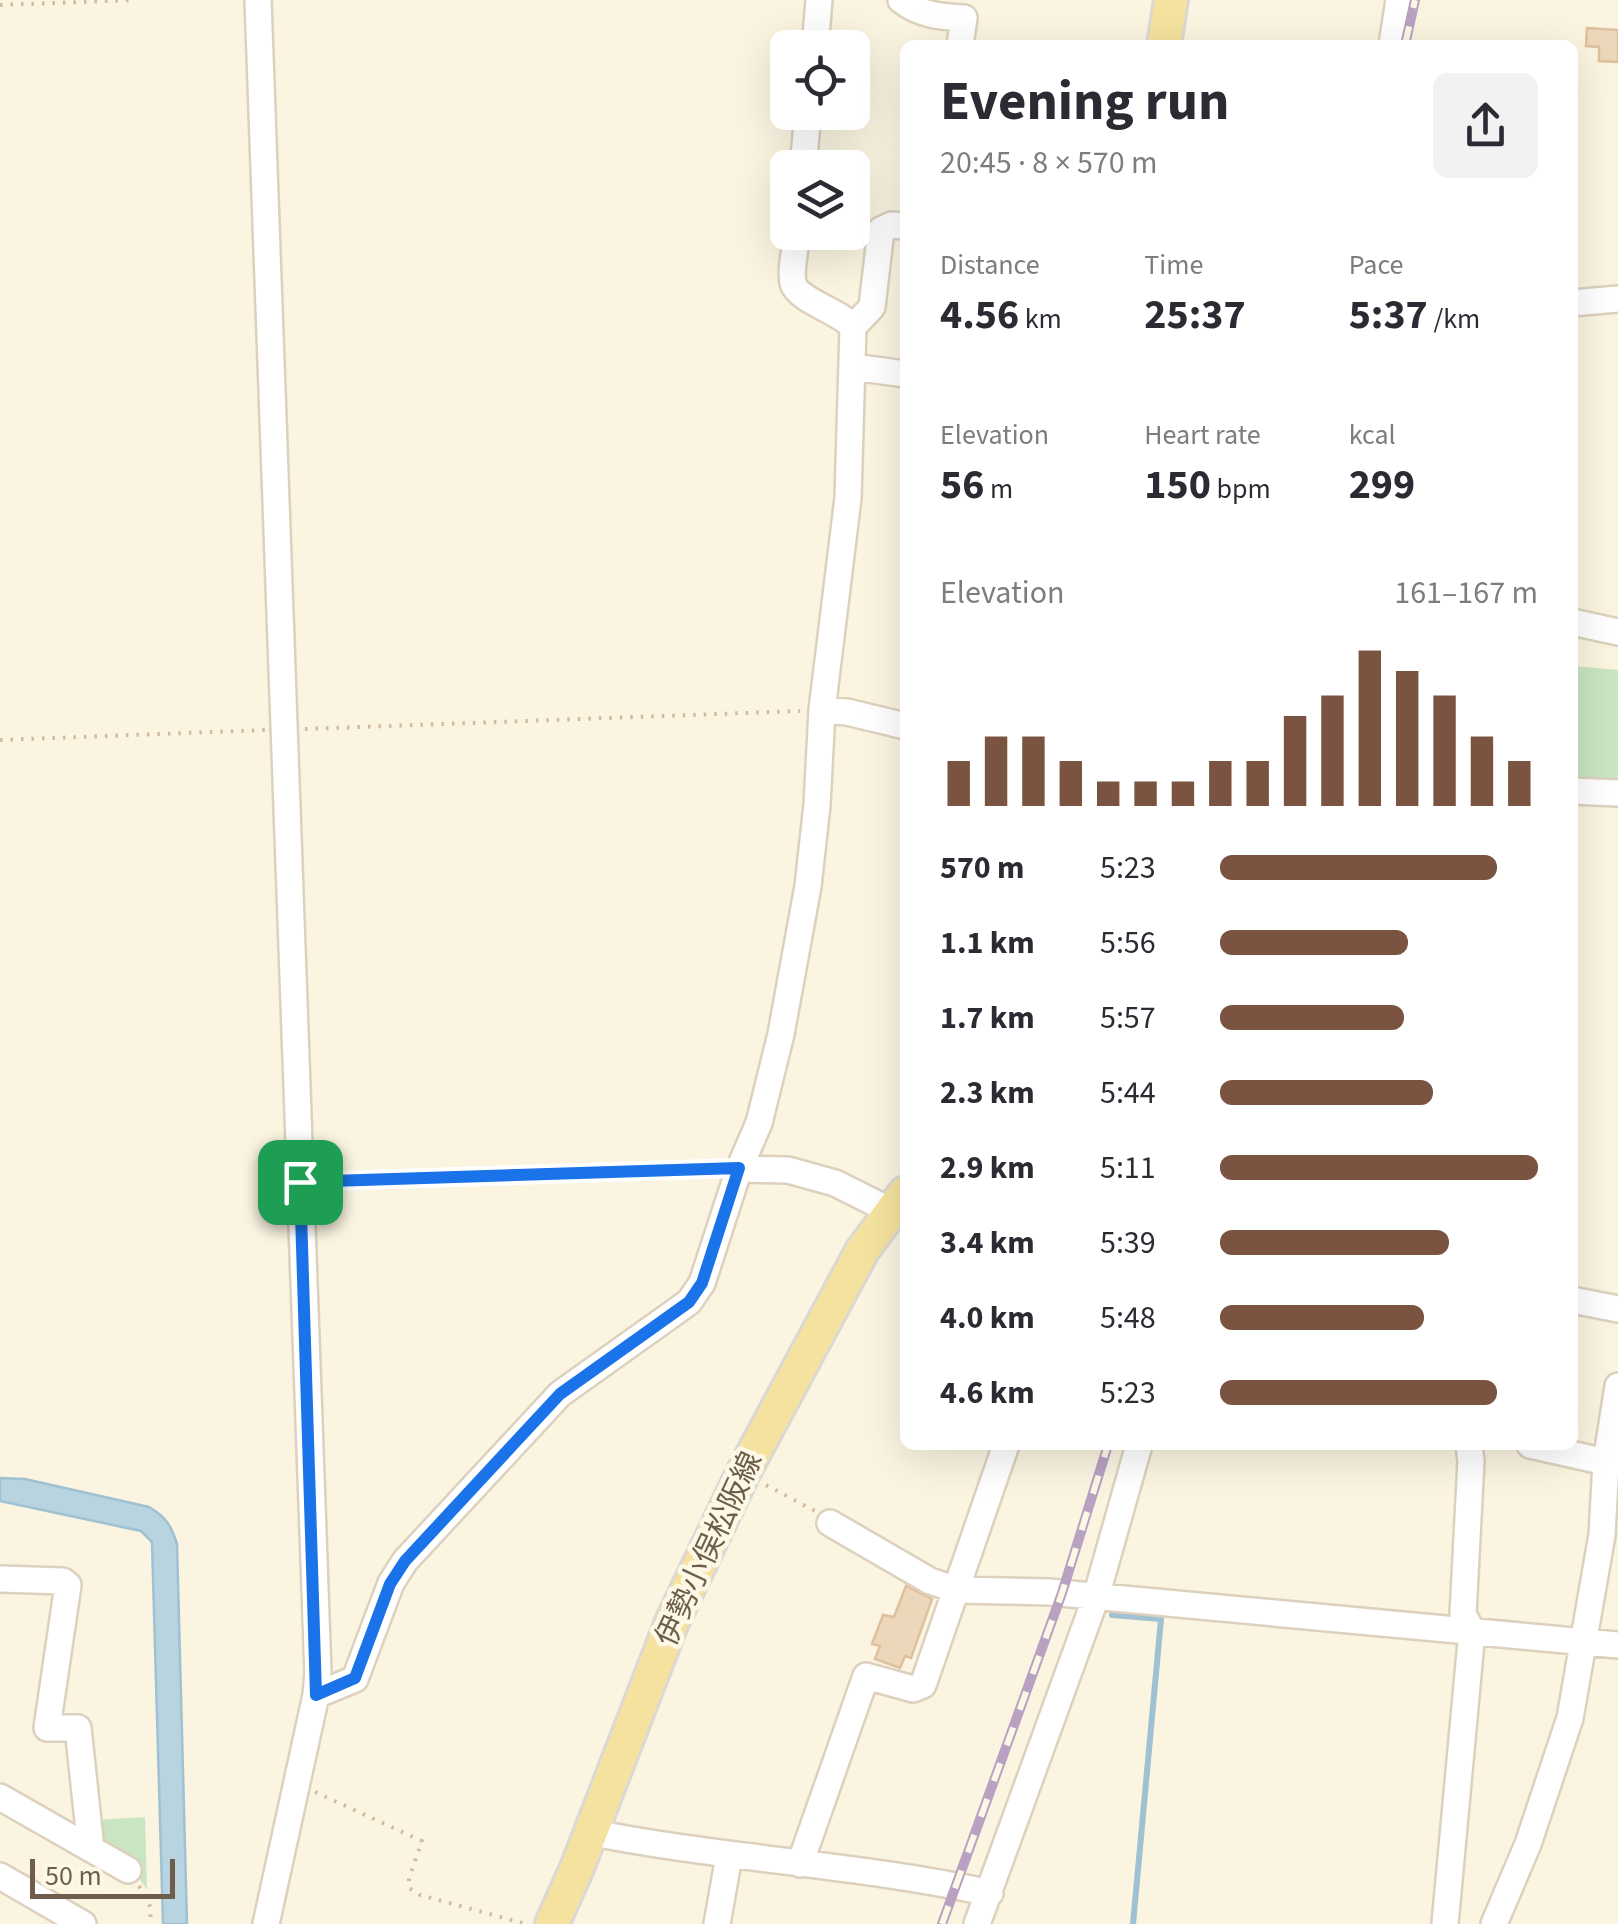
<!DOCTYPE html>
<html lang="en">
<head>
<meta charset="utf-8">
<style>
  :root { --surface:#fff; --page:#f2f2f3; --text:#2b2b33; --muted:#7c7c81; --accent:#7a5440 }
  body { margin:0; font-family:"Source Sans 3","Noto Sans JP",sans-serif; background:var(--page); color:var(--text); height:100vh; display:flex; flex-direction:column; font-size:38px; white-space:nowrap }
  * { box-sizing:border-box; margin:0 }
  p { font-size:32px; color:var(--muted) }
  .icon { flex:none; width:55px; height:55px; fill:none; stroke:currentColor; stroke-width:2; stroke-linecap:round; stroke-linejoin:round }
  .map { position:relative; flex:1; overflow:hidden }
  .side { position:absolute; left:900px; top:40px; width:678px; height:1410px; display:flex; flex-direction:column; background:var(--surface); border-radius:15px; box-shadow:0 10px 40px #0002 }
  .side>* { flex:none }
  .tools { position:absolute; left:770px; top:30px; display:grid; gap:20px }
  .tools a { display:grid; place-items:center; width:100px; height:100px; border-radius:15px; background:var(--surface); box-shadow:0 10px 40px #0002; font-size:50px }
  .scale { position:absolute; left:30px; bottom:25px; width:145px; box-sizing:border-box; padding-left:10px; border:5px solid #6e5d4a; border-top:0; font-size:28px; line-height:35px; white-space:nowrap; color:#6e5d4a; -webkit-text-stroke:8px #fdf8e6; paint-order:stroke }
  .pin { position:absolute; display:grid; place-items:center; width:85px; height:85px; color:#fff; margin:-42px; border-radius:20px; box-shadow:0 5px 15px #0006 }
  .round { display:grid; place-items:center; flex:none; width:105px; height:105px; border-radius:15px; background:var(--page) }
  .head { display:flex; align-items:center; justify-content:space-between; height:170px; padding:0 40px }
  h1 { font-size:55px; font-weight:700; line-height:75px }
  .stats { display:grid; grid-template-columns:repeat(3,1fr); gap:15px; height:170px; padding:10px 40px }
  .stats div { display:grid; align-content:center }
  .stats b { font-size:42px; font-weight:700 }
  .stats small { font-size:28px; font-weight:400 }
  .stats p { font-size:28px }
  .chart { height:280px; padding:20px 40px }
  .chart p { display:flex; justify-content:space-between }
  .chart svg { width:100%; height:180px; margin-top:10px; stroke:var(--accent); stroke-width:6 }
  ul { padding:0 40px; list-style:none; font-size:32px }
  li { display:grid; grid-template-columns:160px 120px 1fr; align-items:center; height:75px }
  li i { height:25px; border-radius:12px; background:var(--accent) }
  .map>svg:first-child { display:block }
  .green { fill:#cae5c1 }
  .water { fill:#b8d4e1; stroke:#9fc1d2; stroke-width:2.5 }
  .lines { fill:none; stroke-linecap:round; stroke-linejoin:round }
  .stream { stroke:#9fc1d2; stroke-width:6 }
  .building { fill:#edd7bb; stroke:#dec09d; stroke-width:2.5 }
  .minor-casing { stroke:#ddd1be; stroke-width:30 }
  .major-casing { stroke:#dcd8d4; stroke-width:38 }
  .path { stroke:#d1ba9f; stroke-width:4; stroke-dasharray:2.5 8; stroke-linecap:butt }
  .minor { stroke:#fff; stroke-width:25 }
  .major { stroke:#f4e29e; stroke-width:32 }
  .rail-casing { stroke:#b8a1c1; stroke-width:10 }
  .rail { stroke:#fdf8e6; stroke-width:6; stroke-dasharray:19; stroke-linecap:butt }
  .route-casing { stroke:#fff; stroke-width:20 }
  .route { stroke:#1a73e8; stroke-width:12 }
  .labels { text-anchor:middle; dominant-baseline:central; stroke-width:9; stroke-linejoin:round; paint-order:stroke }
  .street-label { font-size:30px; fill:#6e5d4a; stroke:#fdf8e6 }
</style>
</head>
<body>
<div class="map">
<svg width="1618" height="1924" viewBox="0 0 1618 1924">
  <rect width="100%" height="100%" fill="#faf4e1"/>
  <path class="green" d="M1572,666L1618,670V783L1573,781Z
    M145,1817L147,1890L129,1863L100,1840L97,1820Z"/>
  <path class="water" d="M0,1478L25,1479L149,1507C166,1517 171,1525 177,1544L187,1924H163L152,1542L141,1531L0,1501Z"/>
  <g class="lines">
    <path class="stream" d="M1112,1615L1161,1619L1133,1924"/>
  </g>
  <path class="building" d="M1587,28L1618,30V62L1599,61V47L1586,46Z
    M906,1586L932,1599L911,1658L905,1656L900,1668L875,1659L880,1646L872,1644L883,1615L894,1617Z"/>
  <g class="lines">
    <defs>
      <path id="minor" d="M258,0L318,1672L316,1695L266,1924
        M901,0C919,15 942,17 964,18L960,45
        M1392,45L1399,0
        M815,48L819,0
        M803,168L808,112
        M1572,303L1618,299
        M853,327L872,307L881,230L892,225L905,226
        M853,367L905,374
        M1572,622L1618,632
        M822,710L847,712L905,726
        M1572,791L1618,793
        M739,1169L788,1170L835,1183L889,1210
        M1572,1300L1618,1309
        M1530,1445L1606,1462
        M830,1523L930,1581L957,1590L1049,1592L1618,1645
        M0,1579L63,1581L68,1585L47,1728H78L91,1849
        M316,1695L355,1679L391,1583L405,1561L560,1394L689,1302L702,1283L739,1169L759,1123L781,1034L808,886L817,805L822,710L848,498L853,327C840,311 798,301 793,283C790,269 796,247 797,232
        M0,1797L128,1870
        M589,1832C722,1859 858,1864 990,1893
        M800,1864L866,1676L913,1689L923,1685L1006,1445
        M0,1876L83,1924
        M717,1924L729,1856
        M977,1924L1096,1597L1139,1445
        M1445,1924L1472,1631L1463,1614L1471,1461L1469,1445
        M1494,1924L1528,1844L1570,1718L1602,1535L1606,1462L1618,1386"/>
      <path id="major" d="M1164,45L1171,0
        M552,1924L577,1868L672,1622L743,1473L862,1251L905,1193"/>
    </defs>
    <use href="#minor" class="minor-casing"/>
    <use href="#major" class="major-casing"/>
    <path class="path" d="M0,5L133,0
      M305,729L800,711
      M0,740L265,730
      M324,1181L714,1169
      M766,1485L815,1511
      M315,1792L422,1841L409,1878V1888L420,1895L526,1924
      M139,1886L151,1908L150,1924"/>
    <use href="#minor" class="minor"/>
    <use href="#major" class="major"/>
    <defs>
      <path id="rail" d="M1405,45L1415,0
        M942,1924L1062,1593L1108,1445"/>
    </defs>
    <use href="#rail" class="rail-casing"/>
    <use href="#rail" class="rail"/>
  </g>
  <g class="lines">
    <defs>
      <path id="route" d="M739,1168L702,1283L689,1302L560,1394L405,1561L390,1584L355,1678L316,1695L300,1182Z"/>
    </defs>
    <use href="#route" class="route-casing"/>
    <use href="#route" class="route"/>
  </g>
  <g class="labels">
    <g class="street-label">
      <text transform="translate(709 1549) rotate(-65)">伊勢小俣松阪線</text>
    </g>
  </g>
</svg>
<div class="tools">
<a><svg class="icon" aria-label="locate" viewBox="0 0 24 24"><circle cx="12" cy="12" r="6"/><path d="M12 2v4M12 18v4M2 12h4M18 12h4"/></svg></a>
<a><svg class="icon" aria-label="layers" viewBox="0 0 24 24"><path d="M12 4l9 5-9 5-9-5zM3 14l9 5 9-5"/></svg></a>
</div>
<div class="scale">50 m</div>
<div class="pin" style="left:300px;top:1182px;background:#1e9e55"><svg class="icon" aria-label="arrive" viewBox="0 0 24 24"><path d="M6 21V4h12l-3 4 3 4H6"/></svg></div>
<section class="side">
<div class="head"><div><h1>Evening run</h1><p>20:45 · 8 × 570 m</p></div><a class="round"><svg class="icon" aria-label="share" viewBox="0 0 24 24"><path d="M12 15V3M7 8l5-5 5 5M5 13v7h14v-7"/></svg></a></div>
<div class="stats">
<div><p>Distance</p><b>4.56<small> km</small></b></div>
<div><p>Time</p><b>25:37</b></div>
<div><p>Pace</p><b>5:37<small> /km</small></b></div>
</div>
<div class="stats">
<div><p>Elevation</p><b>56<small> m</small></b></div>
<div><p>Heart rate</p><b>150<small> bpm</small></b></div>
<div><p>kcal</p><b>299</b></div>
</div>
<div class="chart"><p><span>Elevation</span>161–167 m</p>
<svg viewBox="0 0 160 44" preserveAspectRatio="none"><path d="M5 44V33M15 44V27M25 44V27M35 44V33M45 44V38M55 44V38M65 44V38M75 44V33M85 44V33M95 44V22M105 44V17M115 44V6M125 44V11M135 44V17M145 44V27M155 44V33"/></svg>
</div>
<ul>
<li><b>570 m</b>5:23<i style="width:87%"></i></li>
<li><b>1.1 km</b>5:56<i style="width:59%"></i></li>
<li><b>1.7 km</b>5:57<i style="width:58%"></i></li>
<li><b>2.3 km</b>5:44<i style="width:67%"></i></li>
<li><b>2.9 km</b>5:11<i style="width:100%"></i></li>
<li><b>3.4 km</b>5:39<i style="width:72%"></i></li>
<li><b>4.0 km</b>5:48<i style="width:64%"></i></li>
<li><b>4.6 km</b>5:23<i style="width:87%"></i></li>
</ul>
</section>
</div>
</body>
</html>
